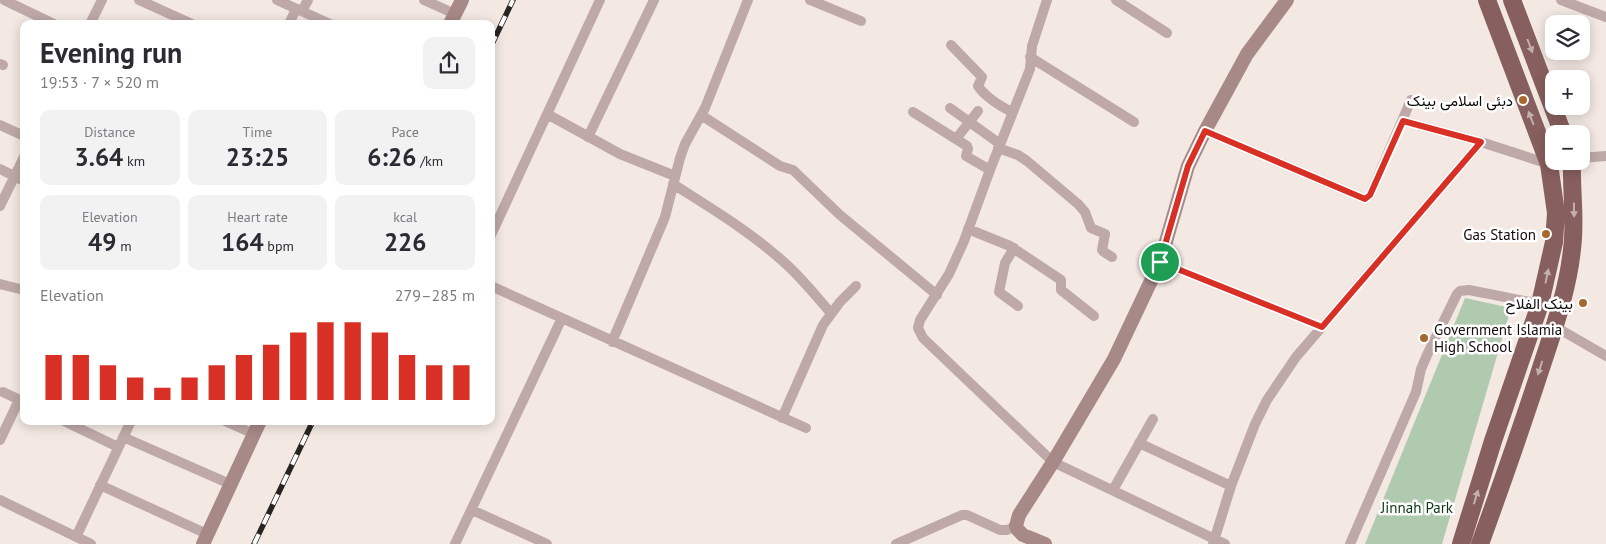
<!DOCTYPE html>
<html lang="en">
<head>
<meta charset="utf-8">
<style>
  :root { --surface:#fff; --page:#f2f2f3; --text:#2b2b33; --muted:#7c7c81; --accent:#d93025 }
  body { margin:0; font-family:"PT Sans",Vazirmatn,sans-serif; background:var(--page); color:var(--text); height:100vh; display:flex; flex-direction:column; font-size:19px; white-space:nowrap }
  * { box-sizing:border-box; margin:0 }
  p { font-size:16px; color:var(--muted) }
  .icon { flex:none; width:28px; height:28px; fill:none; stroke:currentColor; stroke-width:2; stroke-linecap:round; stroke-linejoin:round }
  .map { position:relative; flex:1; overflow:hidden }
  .sheet { position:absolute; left:20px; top:20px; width:475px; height:405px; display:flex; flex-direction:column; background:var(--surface); border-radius:10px; box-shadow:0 2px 12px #0003 }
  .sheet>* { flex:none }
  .controls { position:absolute; left:1545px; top:15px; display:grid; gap:10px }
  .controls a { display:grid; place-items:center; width:45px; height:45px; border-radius:10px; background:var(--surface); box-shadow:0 2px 12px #0003; font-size:25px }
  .pin { position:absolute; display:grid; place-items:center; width:42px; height:42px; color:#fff; margin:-21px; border:2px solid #fff; border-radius:50%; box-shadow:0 1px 5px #0007 }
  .round { display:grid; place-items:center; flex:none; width:52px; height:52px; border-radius:10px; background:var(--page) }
  .summary { display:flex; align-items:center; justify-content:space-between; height:85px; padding:0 20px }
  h1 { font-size:28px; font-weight:800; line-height:38px }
  .metrics { display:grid; grid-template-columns:repeat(3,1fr); gap:8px; height:85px; padding:5px 20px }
  .metrics div { display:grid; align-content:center; border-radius:10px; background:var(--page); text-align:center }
  .metrics b { font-size:25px; font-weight:800 }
  .metrics small { font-size:14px; font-weight:400 }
  .metrics p { font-size:14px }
  .chart { height:140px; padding:10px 20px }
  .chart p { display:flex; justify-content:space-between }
  .chart svg { width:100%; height:90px; margin-top:5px; stroke:var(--accent); stroke-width:6 }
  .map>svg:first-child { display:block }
  .green { fill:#b0cab0 }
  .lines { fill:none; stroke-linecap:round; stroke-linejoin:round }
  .street { stroke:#bea9a8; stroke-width:10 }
  .secondary { stroke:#a78988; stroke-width:14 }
  .highway { stroke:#875f5e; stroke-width:18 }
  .rail-casing { stroke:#282421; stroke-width:5.5 }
  .rail { stroke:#fff; stroke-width:4; stroke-dasharray:11; stroke-linecap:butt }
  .oneway { fill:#c3afae }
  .route-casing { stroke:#fff; stroke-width:10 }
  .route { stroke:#d93025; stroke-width:6 }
  .poi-dot { fill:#a5682d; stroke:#fff; stroke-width:2 }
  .labels { text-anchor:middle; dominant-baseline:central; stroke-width:5; stroke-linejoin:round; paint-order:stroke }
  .poi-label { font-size:15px; fill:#0e0b09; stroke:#fff; text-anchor:end }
  .park-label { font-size:15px; fill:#0b3810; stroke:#fff }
</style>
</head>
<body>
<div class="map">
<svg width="1606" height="544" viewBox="0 0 1606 544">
  <rect width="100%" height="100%" fill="#f3e8e2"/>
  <path class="green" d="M1465,298L1511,308L1442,544H1365Z"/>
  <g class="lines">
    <path class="street" d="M4,0L54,24
      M139,0L192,24
      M277,0L330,24
      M424,0L455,14
      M810,0L861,21
      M1047,0L1032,46L1030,69L990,170L964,241L949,274L920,320L918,328L923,338L1053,462L1225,544
      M1116,0L1167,33
      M1561,0L1606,17
      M302,11L308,0
      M90,24L102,0
      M289,24L296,9
      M951,45L982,77L978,86C986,98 1000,106 1012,112
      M1030,57L1134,122
      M0,64L3,65
      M950,108L1000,144
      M913,112L967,146L968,149L966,156L990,170
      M547,114L620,154L675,176
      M701,115L780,166L793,170L840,215L937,295
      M1403,121L1481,142L1549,164
      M0,125L24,136
      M1205,131L1365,199L1370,195L1411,100
      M588,137L654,0
      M956,139L978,111
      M998,148L1018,155L1027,161L1078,204L1085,212L1091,228L1105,234L1102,250L1104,252L1112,257
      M1581,158L1606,156
      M0,169L24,181
      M673,184C709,207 746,229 778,257C798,273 814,294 831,313
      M0,206L24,157
      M968,229L1010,246L1061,280V290L1094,316
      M491,235L600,0
      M1014,248L1005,263L999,292L1018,306
      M1160,262L1322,327
      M0,284L24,290
      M491,286L806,428
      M1554,326L1606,356
      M612,342L665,217L680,158L685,144L705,108L748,0
      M3,392L24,402
      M782,418L823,325L840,302L856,286
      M64,421L118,447
      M225,421L254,434
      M123,437L230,484
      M0,440L19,400
      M1139,443L1231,486
      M100,485L207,534
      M1113,490L1153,419
      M0,500L91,544
      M472,510L547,544
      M76,537L131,421
      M455,544L562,318
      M896,544L962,515H967L1000,530H1007L1016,526
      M1213,544L1231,486L1255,424L1267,400L1296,357L1481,142
      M1350,544L1416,392L1421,369L1427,355L1457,294L1460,291L1469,290L1540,304"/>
    <path class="secondary" d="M450,24L462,0
      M203,544L260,421
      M1045,544L1023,535L1018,530L1016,526L1019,515L1053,462L1114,359L1160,262L1188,166L1205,131L1247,54L1287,0"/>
    <path class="highway" d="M1512,0L1563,134
      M1461,544L1493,441L1540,304L1554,242L1556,213L1549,164L1487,0
      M1480,544C1501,486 1521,429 1540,371C1553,331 1568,290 1572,249C1576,220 1571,191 1572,161"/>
    <defs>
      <path id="rail" d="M491,46L513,0
        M254,544L313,421"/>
    </defs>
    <use href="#rail" class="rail-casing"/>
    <use href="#rail" class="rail"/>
  </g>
  <defs><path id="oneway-solid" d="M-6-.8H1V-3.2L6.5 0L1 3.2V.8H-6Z" transform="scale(1.25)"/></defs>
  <g class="oneway">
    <use href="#oneway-solid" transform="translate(1530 46) rotate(69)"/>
    <use href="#oneway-solid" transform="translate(1531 118) rotate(-111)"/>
    <use href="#oneway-solid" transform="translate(1574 210) rotate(89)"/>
    <use href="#oneway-solid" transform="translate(1547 276) rotate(-78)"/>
    <use href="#oneway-solid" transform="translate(1540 368) rotate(108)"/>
    <use href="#oneway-solid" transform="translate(1476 497) rotate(-73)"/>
  </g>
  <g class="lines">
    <defs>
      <path id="route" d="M1403,121L1481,142L1322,327L1160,262L1188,166L1205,131L1365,199L1370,195Z"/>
    </defs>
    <use href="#route" class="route-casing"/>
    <use href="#route" class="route"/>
  </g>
  <g class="poi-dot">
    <circle cx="1523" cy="100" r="5"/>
    <circle cx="1546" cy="234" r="5"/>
    <circle cx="1583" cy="303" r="5"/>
    <circle cx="1424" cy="338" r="5"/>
  </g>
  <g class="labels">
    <g class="poi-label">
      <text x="1513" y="100">دبئی اسلامی بینک</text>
      <text x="1536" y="234">Gas Station</text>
      <text x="1573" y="303">بینک الفلاح</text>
      <text x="1434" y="329" text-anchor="start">Government Islamia<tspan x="1434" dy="17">High School</tspan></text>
    </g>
    <g class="park-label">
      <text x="1417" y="507">Jinnah Park</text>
    </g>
  </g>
</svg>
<div class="controls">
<a><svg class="icon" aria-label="layers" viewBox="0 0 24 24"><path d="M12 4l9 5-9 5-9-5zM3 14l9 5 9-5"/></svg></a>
<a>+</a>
<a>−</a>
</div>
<div class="pin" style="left:1160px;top:262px;background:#1e9e55"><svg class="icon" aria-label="arrive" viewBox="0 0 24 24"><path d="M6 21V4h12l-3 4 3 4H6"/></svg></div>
<section class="sheet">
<div class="summary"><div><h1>Evening run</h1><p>19:53 · 7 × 520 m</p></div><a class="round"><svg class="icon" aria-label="share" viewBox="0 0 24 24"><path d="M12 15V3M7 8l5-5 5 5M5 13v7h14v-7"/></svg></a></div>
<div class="metrics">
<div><p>Distance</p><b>3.64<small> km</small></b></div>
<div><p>Time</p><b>23:25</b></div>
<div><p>Pace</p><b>6:26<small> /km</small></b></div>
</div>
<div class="metrics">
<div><p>Elevation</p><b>49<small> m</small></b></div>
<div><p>Heart rate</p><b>164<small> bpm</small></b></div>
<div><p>kcal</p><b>226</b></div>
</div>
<div class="chart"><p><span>Elevation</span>279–285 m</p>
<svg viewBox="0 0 160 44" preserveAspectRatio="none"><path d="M5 44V22M15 44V22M25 44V27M35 44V33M45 44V38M55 44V33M65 44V27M75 44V22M85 44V17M95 44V11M105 44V6M115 44V6M125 44V11M135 44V22M145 44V27M155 44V27"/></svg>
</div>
</section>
</div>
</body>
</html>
